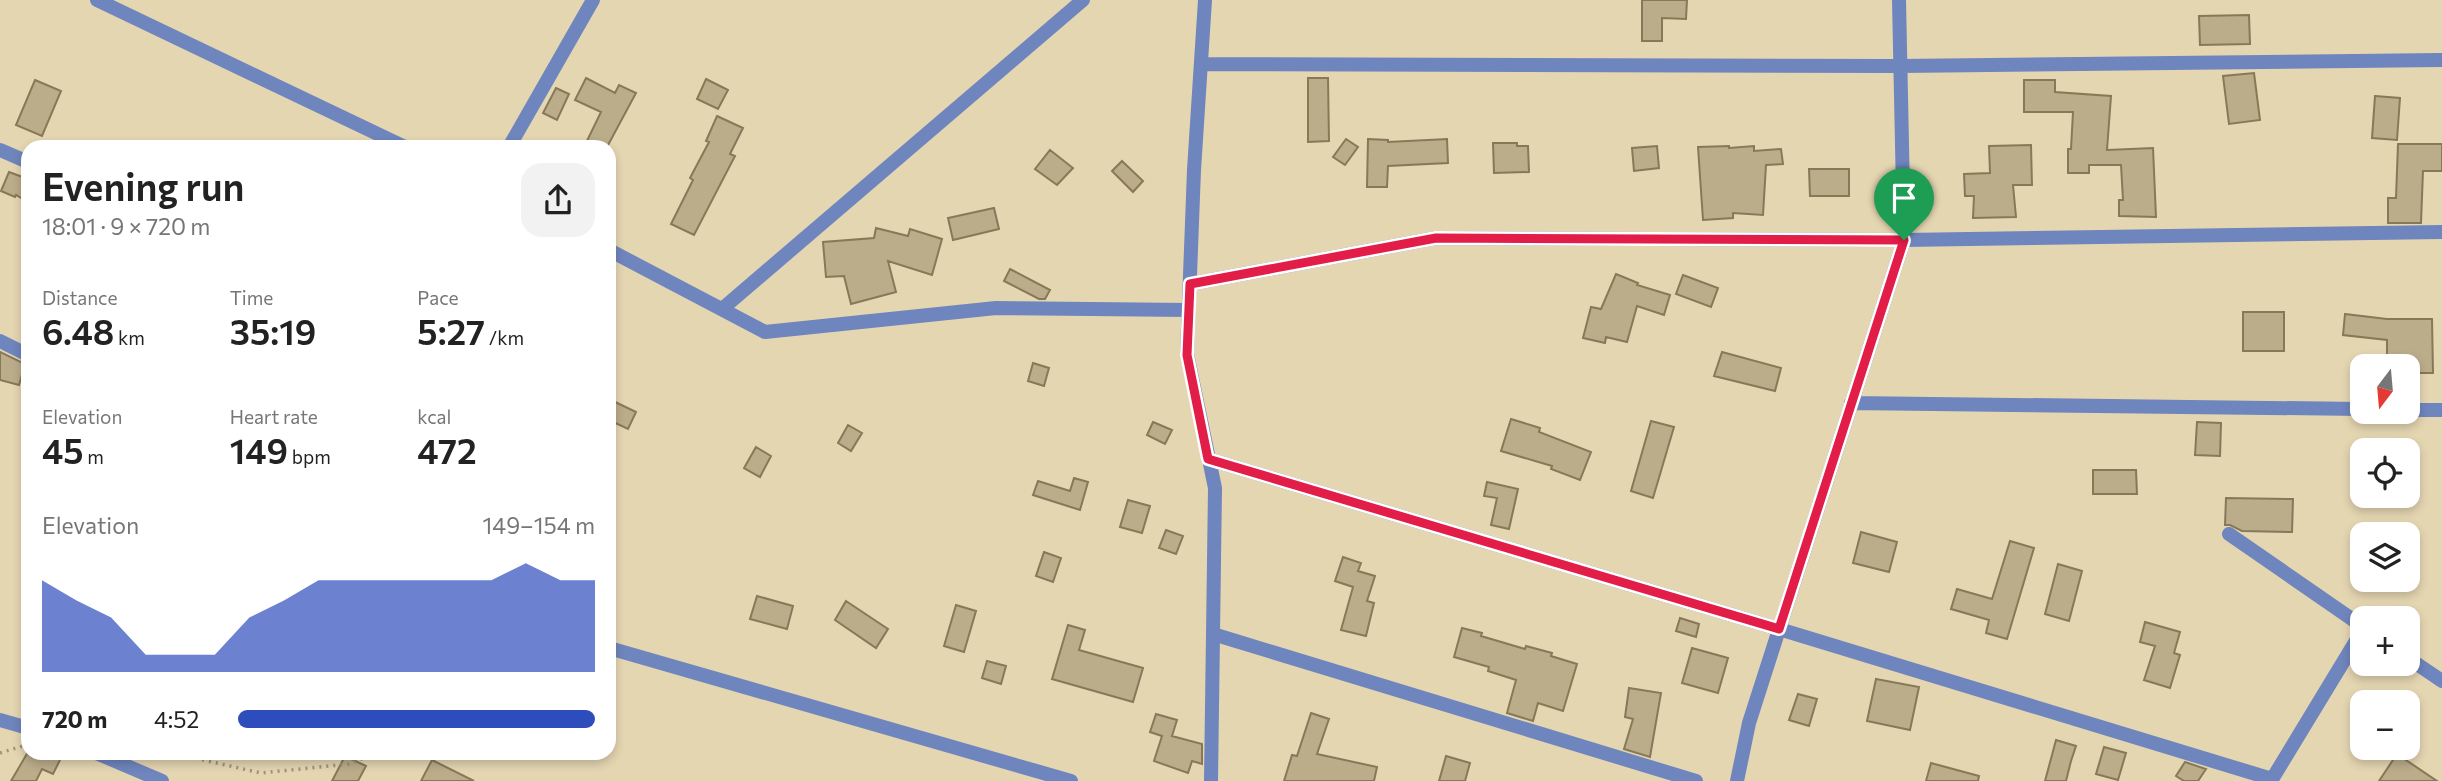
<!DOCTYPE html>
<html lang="en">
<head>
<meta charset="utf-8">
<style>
  :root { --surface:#fff; --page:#f2f2f2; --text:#222; --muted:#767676; --accent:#2e4dbd }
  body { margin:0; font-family:Commissioner,sans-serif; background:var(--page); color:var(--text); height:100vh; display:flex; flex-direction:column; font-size:26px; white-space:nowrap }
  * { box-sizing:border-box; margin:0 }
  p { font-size:23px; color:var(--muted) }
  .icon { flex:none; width:38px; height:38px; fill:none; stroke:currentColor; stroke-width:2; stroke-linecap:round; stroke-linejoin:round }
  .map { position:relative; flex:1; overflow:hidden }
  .details { position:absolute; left:21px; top:140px; width:595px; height:620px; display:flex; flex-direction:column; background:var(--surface); border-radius:21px; box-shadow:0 4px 10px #0003 }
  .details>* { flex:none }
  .needle { width:46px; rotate:196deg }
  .controls { position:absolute; left:2350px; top:354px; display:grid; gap:14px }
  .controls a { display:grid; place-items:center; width:70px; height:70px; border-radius:14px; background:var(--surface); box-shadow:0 4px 10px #0003; font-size:35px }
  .pin { position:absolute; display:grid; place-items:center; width:60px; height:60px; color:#fff; margin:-72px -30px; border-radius:50% 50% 50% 0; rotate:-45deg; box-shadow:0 0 7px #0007 }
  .pin .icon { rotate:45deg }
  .round { display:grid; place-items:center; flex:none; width:74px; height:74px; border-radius:21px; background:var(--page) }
  .headline { display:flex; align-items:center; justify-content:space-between; height:119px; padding:0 21px }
  h1 { font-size:38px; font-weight:600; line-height:52px }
  .figures { display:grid; grid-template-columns:repeat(3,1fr); gap:10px; height:119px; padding:7px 21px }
  .figures div { display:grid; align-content:center }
  .figures b { font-size:35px; font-weight:600 }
  .figures small { font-size:19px; font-weight:400 }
  .figures p { font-size:19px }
  .chart { height:196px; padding:14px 21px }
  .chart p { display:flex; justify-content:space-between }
  .chart svg { width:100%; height:126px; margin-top:7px; fill:var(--accent); opacity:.7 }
  ul { padding:0 21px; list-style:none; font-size:23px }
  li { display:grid; grid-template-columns:112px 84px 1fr; align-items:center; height:52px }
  li i { height:18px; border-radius:9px; background:var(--accent) }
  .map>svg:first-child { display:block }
  .building { fill:#bbac8a; stroke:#877958; stroke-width:2 }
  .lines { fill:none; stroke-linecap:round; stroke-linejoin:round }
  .path { stroke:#9f9378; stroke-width:3.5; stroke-dasharray:2 5; stroke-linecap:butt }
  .minor { stroke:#6f85bd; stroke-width:14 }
  .route-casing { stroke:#fff; stroke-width:14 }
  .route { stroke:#e11d48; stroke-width:9 }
</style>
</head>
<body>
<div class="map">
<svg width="2442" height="781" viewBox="0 0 2442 781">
  <rect width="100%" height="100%" fill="#e5d6b2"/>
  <path class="building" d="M1642,0H1687L1686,19L1662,18V41H1642Z
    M2249,15L2250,44L2200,45L2199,16Z
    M2254,73L2260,120L2229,124L2223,76Z
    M586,78L615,93L619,85L636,93L607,147H584L601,112L575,100Z
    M1308,78H1328L1329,141L1308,142Z
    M706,79L728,90L718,109L697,99Z
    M35,80L61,91L42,136L16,125Z
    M2024,80H2055V92L2111,96L2107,150L2153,148L2156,217L2119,216V200H2123L2121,165H2089V173H2068V149H2071L2073,112H2024Z
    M556,88L569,94L557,120L543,113Z
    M2375,96L2400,98L2397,140L2372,138Z
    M717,116L743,128L730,154L735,156L694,235L671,224L693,180L690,178L709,142L706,141Z
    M1346,139L1358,147L1345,165L1333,157Z
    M1368,139L1388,140V142L1447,139L1448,163L1388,166L1387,187H1367Z
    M1493,143H1517V146H1528L1529,172L1494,173Z
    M2398,144H2442V171H2423L2421,223H2388V198H2396Z
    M2031,145L2032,185H2013L2016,217L1973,218L1974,196H1965L1964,174L1990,173L1989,146Z
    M1657,146L1659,168L1634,171L1632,148Z
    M1729,146V148L1754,146V151L1781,149L1783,164L1766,165L1763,215L1733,213V218L1703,220L1698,147Z
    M1050,150L1073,168L1057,185L1035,169Z
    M1122,161L1143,181L1133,192L1112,171Z
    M1809,169H1849V196H1810Z
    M9,172L28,179V202L16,195L15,197L1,191Z
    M994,208L999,229L953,240L948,218Z
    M876,228L908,236L910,229L942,239L932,275L888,261L896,292L851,304L844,276L826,277L823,242L874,238Z
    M1010,269L1050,290L1045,299H1039L1004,281Z
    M1616,274L1638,283L1637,285L1670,295L1664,315L1637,306L1627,342L1606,337L1605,343L1583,338L1591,307L1601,309Z
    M1683,275L1718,288L1711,307L1676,294Z
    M2243,312H2284V351H2243Z
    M2345,314L2387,319H2432L2433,373H2408V366H2387V340L2343,335Z
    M0,352L25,364L19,385L0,380Z
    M1722,352L1781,368L1775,391L1714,376Z
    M1033,363L1049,368L1044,386L1028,381Z
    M609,399L636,412L628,429L609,420Z
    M1511,419L1540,428L1539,432L1591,452L1580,480L1551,469L1552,466L1501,451Z
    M1651,421L1674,427L1653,498L1631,491Z
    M1153,422L1172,430L1165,444L1147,435Z
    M2197,422L2221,423L2220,456L2195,455Z
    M848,425L862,433L851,451L838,443Z
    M756,447L771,456L760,477L744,468Z
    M2093,470H2136L2137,494H2093Z
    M1074,478L1088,482L1080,510L1033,495L1038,481L1070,491Z
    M1487,482L1518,489L1509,529L1491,525L1497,498L1484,496Z
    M2226,498L2293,499L2292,532L2242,531L2230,525H2225Z
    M1128,500L1150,506L1142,533L1120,527Z
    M1166,530L1183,536L1176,554L1159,548Z
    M1861,532L1897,542L1889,572L1853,563Z
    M2010,541L2034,548L2007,639L1986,633L1989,620L1951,609L1957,589L1992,599Z
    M1044,552L1061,558L1053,582L1036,576Z
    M1343,557L1361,563L1358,571L1375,576L1367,601L1374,603L1366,636L1341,630L1353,587L1335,581Z
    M2058,564L2082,571L2069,621L2045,614Z
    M757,596L793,606L787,629L750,619Z
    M846,601L888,629L876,648L835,620Z
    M956,605L976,611L964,652L944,646Z
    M1680,618L1699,624L1696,637L1676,631Z
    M2145,622L2180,632L2174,653L2180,655L2170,688L2144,680L2155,646L2140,642Z
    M1068,625L1085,630L1079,650L1143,668L1133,702L1052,679Z
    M1462,628L1482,633L1481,636L1525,649L1526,646L1552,653L1551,656L1577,664L1563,711L1538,703L1533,721L1507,713L1516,680L1488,671L1489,667L1454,657Z
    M1692,648L1728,658L1718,693L1682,683Z
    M987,661L1006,666L1001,684L982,678Z
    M1876,679L1919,687L1910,730L1867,721Z
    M1629,688L1661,693L1650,757L1624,749L1633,719L1625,717Z
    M1798,694L1817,699L1809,726L1789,720Z
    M1311,713L1329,719L1317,754L1377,767L1374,781H1284L1292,755L1297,756Z
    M1156,714L1177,720L1172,736L1202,744V764L1192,761L1188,773L1154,761L1162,736L1150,732Z
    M2056,740L2076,746L2071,761L2066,781H2045Z
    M2104,747L2126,753L2118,780L2096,774Z
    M28,752H46L60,760L53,774L42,769L36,781H11Z
    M2397,754L2437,781H2379Z
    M345,756L366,766L358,781H332Z
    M1446,756L1470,763L1465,781H1439Z
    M432,760L474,781H421Z
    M2185,762L2206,769L2198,781H2184L2176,776Z
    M1931,763L1979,776L1978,781H1926Z"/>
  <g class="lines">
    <path class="path" d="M168,752L261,773L349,764L378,752
      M0,753L26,745"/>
    <path class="minor" d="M97,0L405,147
      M1205,0L1194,170L1187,354L1215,488L1211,781
      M1202,64L1900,66L2442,60
      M509,147L593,0
      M0,150L28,162
      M609,250L765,332L996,308L1189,310
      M1190,284L1436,238L1904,240L2442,232
      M722,309L1083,0
      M0,341L28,355
      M1851,403L2362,409
      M2408,410H2442
      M1208,459L1779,629L2272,779
      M2229,534L2362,626
      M1213,634L1696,781
      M609,648L1071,781
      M2408,658L2442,681
      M0,720L28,728
      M94,752L162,781
      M1737,781L1749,723L1904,240L1899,0
      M2271,781L2362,631"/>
  </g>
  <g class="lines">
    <defs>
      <path id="route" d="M1436,238L1904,240L1779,629L1208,459L1187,355L1190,284Z"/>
    </defs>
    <use href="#route" class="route-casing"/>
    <use href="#route" class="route"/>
  </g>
</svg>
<div class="controls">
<a><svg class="needle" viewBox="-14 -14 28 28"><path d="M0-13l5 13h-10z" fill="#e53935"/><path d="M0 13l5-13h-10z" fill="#767676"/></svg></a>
<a><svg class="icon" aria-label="locate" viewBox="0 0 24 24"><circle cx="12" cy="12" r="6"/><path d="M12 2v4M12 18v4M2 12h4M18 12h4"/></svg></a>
<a><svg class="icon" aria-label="layers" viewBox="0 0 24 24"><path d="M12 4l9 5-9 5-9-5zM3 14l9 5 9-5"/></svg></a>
<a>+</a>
<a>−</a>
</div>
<div class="pin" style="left:1904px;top:240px;background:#1e9e55"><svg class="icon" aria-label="arrive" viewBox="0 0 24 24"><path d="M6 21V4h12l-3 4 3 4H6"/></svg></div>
<section class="details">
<div class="headline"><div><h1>Evening run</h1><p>18:01 · 9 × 720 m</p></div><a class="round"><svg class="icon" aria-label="share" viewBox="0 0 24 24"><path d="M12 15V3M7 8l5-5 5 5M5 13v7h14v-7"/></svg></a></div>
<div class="figures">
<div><p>Distance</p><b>6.48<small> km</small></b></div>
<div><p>Time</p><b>35:19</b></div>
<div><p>Pace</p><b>5:27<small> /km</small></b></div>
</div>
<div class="figures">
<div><p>Elevation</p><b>45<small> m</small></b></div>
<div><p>Heart rate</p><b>149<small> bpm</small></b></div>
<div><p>kcal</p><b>472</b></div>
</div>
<div class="chart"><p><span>Elevation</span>149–154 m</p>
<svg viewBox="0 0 160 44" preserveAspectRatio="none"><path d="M0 44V12L10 19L20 25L30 38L40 38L50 38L60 25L70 19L80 12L90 12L100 12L110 12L120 12L130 12L140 6L150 12L160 12V44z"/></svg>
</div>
<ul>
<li><b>720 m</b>4:52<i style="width:100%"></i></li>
</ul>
</section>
</div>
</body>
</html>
